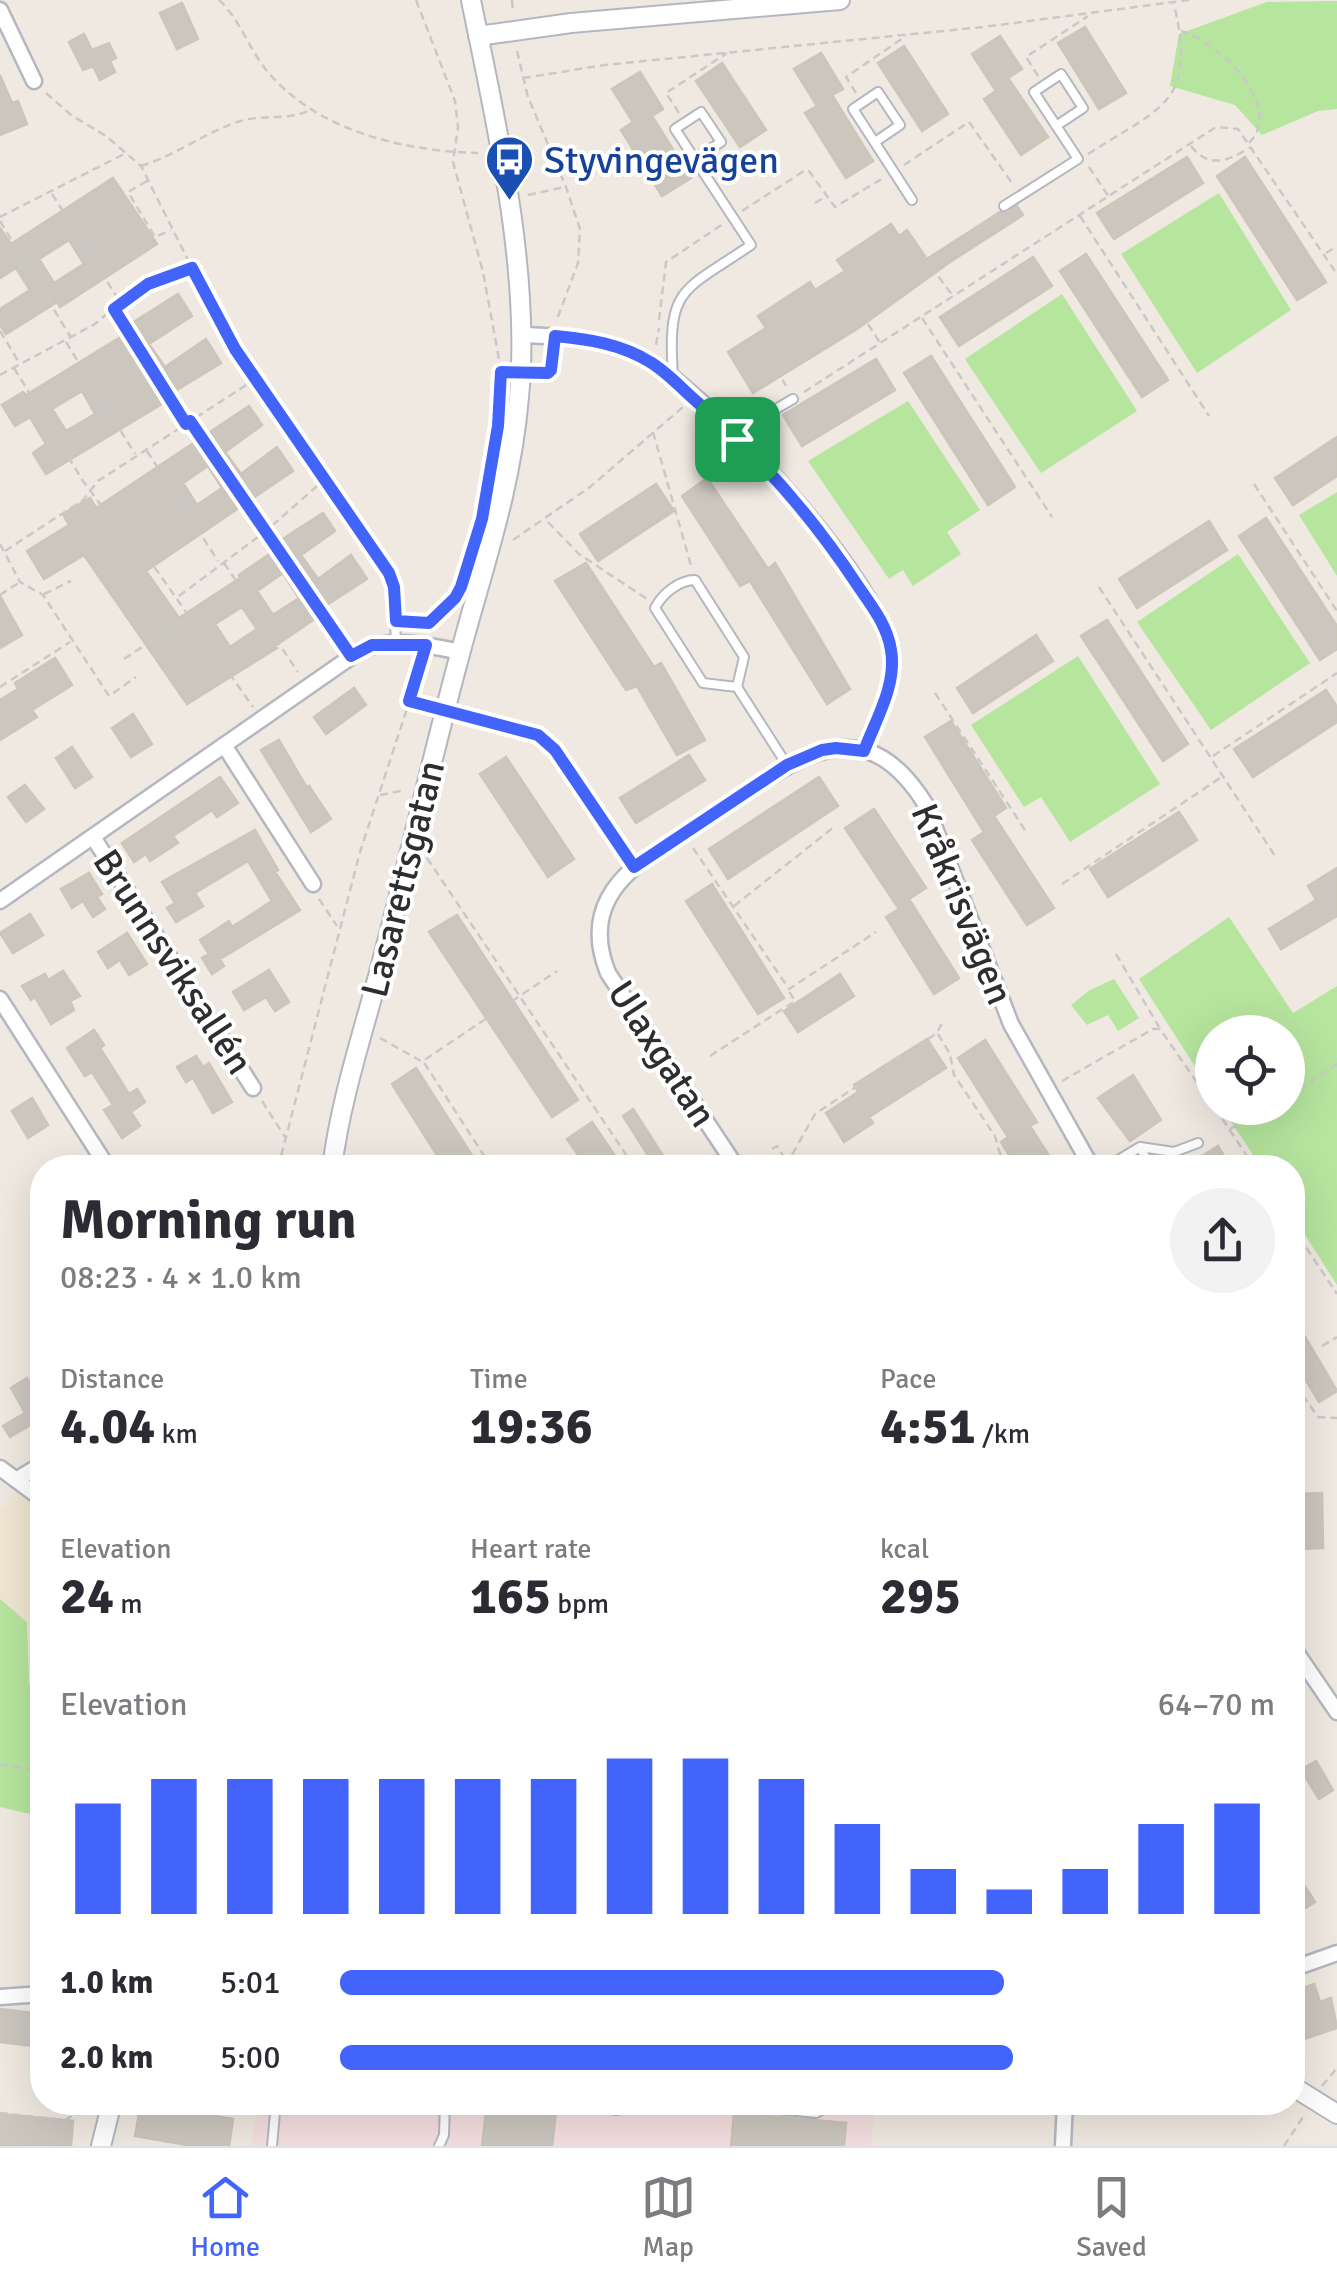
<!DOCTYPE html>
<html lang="en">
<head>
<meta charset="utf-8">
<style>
  :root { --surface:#fff; --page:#f2f2f3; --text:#2b2b33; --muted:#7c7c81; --line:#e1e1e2; --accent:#4264fb }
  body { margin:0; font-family:Signika,sans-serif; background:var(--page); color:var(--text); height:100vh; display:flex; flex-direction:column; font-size:38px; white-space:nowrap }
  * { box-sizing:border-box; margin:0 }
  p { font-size:32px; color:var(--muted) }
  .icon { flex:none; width:55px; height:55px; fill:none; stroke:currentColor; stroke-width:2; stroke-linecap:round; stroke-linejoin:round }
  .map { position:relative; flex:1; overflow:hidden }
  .drawer { position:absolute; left:30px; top:1155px; width:1275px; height:960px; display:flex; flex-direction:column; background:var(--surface); border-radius:40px; box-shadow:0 10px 40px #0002 }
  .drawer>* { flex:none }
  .fabs { position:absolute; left:1195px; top:1015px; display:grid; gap:20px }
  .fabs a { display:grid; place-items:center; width:110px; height:110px; border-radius:50%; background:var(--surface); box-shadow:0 10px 40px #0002; font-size:50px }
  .pin { position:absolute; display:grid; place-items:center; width:85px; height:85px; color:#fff; margin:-42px; border-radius:20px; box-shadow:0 5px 15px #0006 }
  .round { display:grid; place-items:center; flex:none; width:105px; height:105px; border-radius:52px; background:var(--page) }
  .head { display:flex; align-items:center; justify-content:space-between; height:170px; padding:0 30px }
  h1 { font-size:55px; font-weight:800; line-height:75px }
  .figures { display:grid; grid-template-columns:repeat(3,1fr); gap:15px; height:170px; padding:10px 30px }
  .figures div { display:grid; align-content:center }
  .figures b { font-size:50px; font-weight:800 }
  .figures small { font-size:28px; font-weight:400 }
  .figures p { font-size:28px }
  .chart { height:280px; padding:20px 30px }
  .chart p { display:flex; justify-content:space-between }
  .chart svg { width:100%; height:180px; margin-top:10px; stroke:var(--accent); stroke-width:6 }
  ul { padding:0 30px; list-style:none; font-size:32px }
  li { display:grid; grid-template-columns:160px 120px 1fr; align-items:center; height:75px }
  li i { height:25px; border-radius:12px; background:var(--accent) }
  .tab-bar { display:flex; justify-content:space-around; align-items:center; height:140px; border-top:2px solid var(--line); background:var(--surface); font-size:28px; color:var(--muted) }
  .tab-bar a { display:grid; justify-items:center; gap:5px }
  .tab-bar .current { color:var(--accent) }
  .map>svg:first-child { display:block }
  .education { fill:#f0e6d1 }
  .medical { fill:#f5dfe0 }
  .green { fill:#b6e59e }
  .building { fill:#cbc7bf; stroke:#cbc5ba; stroke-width:2.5; fill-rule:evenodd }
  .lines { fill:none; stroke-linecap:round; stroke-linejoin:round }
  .service-casing { stroke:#b4b7c1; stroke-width:12 }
  .minor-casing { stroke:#b4b7c1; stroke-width:19 }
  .tertiary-casing { stroke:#b4b7c1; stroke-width:22 }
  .path { stroke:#c9c9c9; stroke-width:2.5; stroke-dasharray:8 5; stroke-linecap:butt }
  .service { stroke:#fff; stroke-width:8 }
  .minor { stroke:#fff; stroke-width:14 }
  .tertiary { stroke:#fff; stroke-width:18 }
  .route-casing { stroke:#fff; stroke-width:20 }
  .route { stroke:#4264fb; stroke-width:12 }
  .labels { text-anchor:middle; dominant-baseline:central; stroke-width:8; stroke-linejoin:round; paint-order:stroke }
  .transit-label { font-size:38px; fill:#164399; stroke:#fff; text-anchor:start }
  .street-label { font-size:38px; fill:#2e2e2e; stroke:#fff }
</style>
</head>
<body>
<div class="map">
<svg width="1337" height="2146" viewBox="0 0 1337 2146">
  <rect width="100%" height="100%" fill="#efe9e1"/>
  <path class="education" d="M26,1479L42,1491V1695L29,1685L27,1622L0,1599V1511Z"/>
  <path class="medical" d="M258,2103H875L871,2146H251Z"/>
  <path class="green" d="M1337,1V109L1318,111L1262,135L1235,105L1170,86L1179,34L1267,2Z
    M1219,193L1291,310L1197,373L1121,254Z
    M1062,294L1137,411L1041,473L965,359Z
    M908,401L980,510L947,532L961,554L913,586L903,570L889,579L808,461Z
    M1337,492V576L1299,515Z
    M1238,554L1310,663L1211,730L1137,622Z
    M1078,656L1160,784L1070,842L1041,797L1024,807L971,725Z
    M1229,917L1293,1013L1337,986V1285L1293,1216L1292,1168L1261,1167L1222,1108H1288V1032H1212V1093L1139,979Z
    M1114,979L1139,1018L1118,1031L1108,1015L1087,1025L1071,1005L1090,990Z
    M0,1599L27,1622L29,1685L42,1695V1817L0,1807Z"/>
  <path class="building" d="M182,3L198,39L177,49L160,13Z
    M1085,27L1126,93L1099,109L1058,43Z
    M84,34L92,50L109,43L116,58L110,61L115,72L100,80L93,66L83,70L69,42Z
    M1000,36L1022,69L1008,78L1048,137L1021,155L984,99L996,91L972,54Z
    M904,46L948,114L922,131L878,63Z
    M821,53L843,89L832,95L873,161L846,178L805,113L817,106L794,69Z
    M722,63L766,130L740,147L696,81Z
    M640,72L663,109L652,116L691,178L662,196L621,130L633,122L612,89Z
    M0,75L12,103L18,101L27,124L0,135Z
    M1187,157L1203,183L1114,239L1097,213Z
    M1245,157L1326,282L1297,300L1217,176Z
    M113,178L157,244L60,307L57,302L6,334L0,325V309L30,290L16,268L0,278V228L11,244ZM69,240L84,264L54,283L39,259Z
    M1017,206L1023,215L950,262L857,329L753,393L728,352L766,328L758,316L810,282L815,290L845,271L837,260L891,224L899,236L907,230L927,259L1000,212L1007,213Z
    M1086,254L1168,380L1142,397L1060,271Z
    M1033,257L1052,286L959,346L940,317Z
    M178,294L192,316L149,344L165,367L206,339L221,363L162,399L165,402L46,474L33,453L46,444L30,417L15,426L2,405L23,392L26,395L132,330L129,325ZM82,391L95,414L66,431L52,409Z
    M931,356L1015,487L988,505L904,373Z
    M876,359L895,390L802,446L783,415Z
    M249,406L262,425L225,452L241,474L277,447L293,471L146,571L179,618L240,578L239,575L284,544L281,540L323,513L335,531L301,555L318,579L351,555L367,579L316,612L319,616L275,646L277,648L187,704L84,555L44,579L27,551L69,525L63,514L90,498L96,508ZM208,466L222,488L197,505L183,483ZM283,573L299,598L273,615L257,591ZM242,607L257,629L230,647L215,624Z
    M1337,437V476L1293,505L1275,478Z
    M707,478L768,569L775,563L850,689L827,704L750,581L740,586L682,496Z
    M656,484L674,511L598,561L580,534Z
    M1266,518L1337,626V649L1320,660L1239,536Z
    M1209,521L1227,550L1137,608L1119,579Z
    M586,563L654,667L661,663L705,740L677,755L637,686L626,690L555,581Z
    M0,596L22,635L0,648Z
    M1107,620L1188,744L1163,761L1081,636Z
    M1036,635L1053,661L973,713L957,688Z
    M55,658L72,685L32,710L37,717L0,740V700L18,689L15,683Z
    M354,688L366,705L326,734L314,717Z
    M1326,690L1337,707V722L1253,777L1234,749Z
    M133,714L152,744L131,757L112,728Z
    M951,721L1006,808L994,816L1054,908L1027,925L972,840L984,832L925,737Z
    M279,740L307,788L309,786L331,819L311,832L261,750Z
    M72,747L92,777L75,788L56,758Z
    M689,755L705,780L636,823L620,798Z
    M506,757L574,859L548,877L480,774Z
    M220,777L238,803L217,817L212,810L173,836L178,843L150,861L146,854L134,862L122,843Z
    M819,777L838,806L728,879L709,849Z
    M25,785L44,809L26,822L8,797Z
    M874,809L926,888L909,899L959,978L934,994L886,917L899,909L845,828Z
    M1179,812L1197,840L1108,897L1090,869Z
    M255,830L278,870L275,872L300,910L220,959L224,966L212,974L202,958L209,954L200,940L229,921L232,927L272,901L248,861L195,893L203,906L176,922L167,908L175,903L162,882Z
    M1337,868V916L1281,949L1269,929L1316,900L1308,886Z
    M89,873L102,894L97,897L105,909L93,917L83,901L72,908L61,889Z
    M712,884L784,998L758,1014L686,901Z
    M30,914L43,935L13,953L0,933Z
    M457,915L578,1100L552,1117L429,932Z
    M127,933L147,964L129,975L120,960L108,968L98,952Z
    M269,970L289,1002L275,1011L266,997L244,1010L233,992Z
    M63,971L80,996L70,1001L74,1010L51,1024L35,997L31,1000L22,986L45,974L48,980Z
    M840,974L854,996L798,1032L784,1011Z
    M94,1030L104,1045L100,1048L129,1094L137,1089L145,1102L131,1112L140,1126L122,1138L104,1110L113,1105L92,1072L85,1076L67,1048Z
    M927,1039L946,1068L869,1117L873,1123L844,1142L826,1113L858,1092L854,1085Z
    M985,1040L1037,1122L1030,1126L1051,1159L1038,1168H1017L1001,1142L1008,1137L958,1058Z
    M196,1056L203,1067L209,1063L232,1102L213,1113L193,1078L186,1082L177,1067Z
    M416,1068L480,1168H445L392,1084Z
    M1133,1075L1161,1120L1130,1141L1098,1098Z
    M32,1098L48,1125L28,1138L12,1111Z
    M633,1109L671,1168H656L623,1116Z
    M592,1122L623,1168H573L581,1159L567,1139Z
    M1218,1146L1231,1168H1183Z
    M1302,1332L1337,1391L1319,1402L1292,1357V1338Z
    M27,1378L42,1403V1418L10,1437L3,1426L25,1413L11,1388Z
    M1322,1493L1323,1548L1297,1549L1295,1494Z
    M1316,1761L1333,1790L1319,1799L1301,1770Z
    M1292,1866L1315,1902L1292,1916Z
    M1314,1984L1320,2002L1331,1998L1337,2028L1301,2040L1297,2029L1292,2030V1992Z
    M0,2009L42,2014V2047L0,2042Z
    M487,2102H557L552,2146H482Z
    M141,2103L233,2119L229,2146H193L135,2136Z
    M734,2113L846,2123L844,2146H731Z
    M0,2114L73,2121L71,2146H0Z"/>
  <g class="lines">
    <defs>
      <path id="service" d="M875,142L900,125L878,92L853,109L912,200
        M1004,206L1078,159L1034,92L1061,74L1083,108L1056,126
        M673,376C667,286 682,292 751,245L675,129L701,112L721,142L695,159
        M737,439L750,424L793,399
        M393,581L396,643
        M737,687L703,683L655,608C662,594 679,580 695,580L744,657L737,687L787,765
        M1140,1147L1151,1168
        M1105,1168L1140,1147L1174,1152L1198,1143
        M595,2102C607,2112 623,2113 635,2102
        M708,2102L816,2113L835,2102
        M272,2146L276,2102
        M439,2146L444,2135L445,2102"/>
      <path id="minor" d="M0,10L34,81
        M520,335C563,336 609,338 647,360C710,395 886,586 892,657C895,689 875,721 863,751
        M224,745L313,884
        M93,837L253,1088
        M0,901L361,650C393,637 428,645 461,652
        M0,999L108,1168
        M737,1168L608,973C591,931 600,896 635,867C669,844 703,821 737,798C809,750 868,712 926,805L1011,1024L1092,1168
        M0,1468L42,1499
        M16,1480L42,1464
        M1292,1646L1337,1712
        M1292,1969L1337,1953
        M0,1997L42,1994
        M1063,2146L1065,2102"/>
      <path id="tertiary" d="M478,36L571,23L840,0
        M332,1168C340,1103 361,1039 378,976C407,869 431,761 460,654C484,564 511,491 519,397C531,270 496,124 471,0
        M1292,2086L1337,2114
        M101,2146L112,2102"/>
    </defs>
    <use href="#service" class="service-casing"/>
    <use href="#minor" class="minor-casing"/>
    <use href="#tertiary" class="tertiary-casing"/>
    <path class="path" d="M219,0C239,18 249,49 267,71C317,131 403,151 478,153
      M416,0L455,101L458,127L453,162L483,272L501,370
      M512,0L513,13
      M1181,31C1218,41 1286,106 1249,143
      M517,51L528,97L566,187L580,229L578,263L556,322
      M1038,76L1026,57L1088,16
      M523,78L605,65L983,27L1189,0
      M46,93L71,115L106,136L141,166L220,324L388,572
      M856,93L846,77L906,36
      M679,113L666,93L727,53
      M1191,146C1209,169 1228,161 1249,148
      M1088,154C1163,106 1197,103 1174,4
      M904,165L969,122L1014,186
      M141,166C178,155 208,130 241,121C264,114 288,121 310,110
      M1089,167L1109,197
      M147,181L128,192L155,237L171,230
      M52,194L120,302
      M528,195L565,187
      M815,203L827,196
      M742,211L804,171H809L835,207L885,177
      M1080,216L1209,416
      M0,217L124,154
      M0,221L70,336
      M1326,253L1337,246
      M923,256L953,296
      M854,302L880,343
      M115,310L185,422
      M922,318L1052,517
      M659,320L666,262L723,224
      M0,331L20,364
      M66,342L135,454
      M656,345L659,328
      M770,357L786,386
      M14,368L83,481L127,540L136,541L253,707
      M541,374L551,371L554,350
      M0,375L95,324L126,297L148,285L189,269
      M804,392L1216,127L1238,129L1337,274
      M500,400L501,383
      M191,422L263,532
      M653,432L692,569
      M147,451L218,561
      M1254,484L1337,611
      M548,522L579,554L647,599
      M266,532L344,645
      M513,540L590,487L683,407
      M0,544L20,582L43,595L109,696L136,677
      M5,551L83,500L98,481L254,380
      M110,555L126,541
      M224,563L298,672
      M1099,587L1277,859
      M44,594L71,581
      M0,595L20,582
      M179,596L266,531L325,479
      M410,622L427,623
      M428,627L458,593
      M124,659L189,616
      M0,687L70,642
      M935,693L1025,830
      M410,701L427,705
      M464,714L530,732L546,741L626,855
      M1213,756L1337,673
      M380,795L401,791
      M693,848L789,989L876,932
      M427,858L635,1168
      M1062,884L1223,776
      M319,899L337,926
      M734,906L834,827
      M1116,954L1159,1027
      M938,1034L950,1054L954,1075L995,1136L999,1151L1009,1168
      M380,1038L421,1061
      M710,1056L795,1001L789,991
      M1062,1081L1153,1029H1160L1212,1104
      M1288,1097L1337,1064
      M262,1101L285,1137
      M1215,1108L1255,1168
      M1230,1129L1272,1108
      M772,1149L777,1146L791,1168
      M278,1168L360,852L423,660
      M492,1168L423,1061L557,971
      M770,1168L793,1153L815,1114L937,1033L942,1023
      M1292,1226L1337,1294
      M1322,1346L1337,1337
      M1292,1398L1301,1393L1318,1417L1337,1418
      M0,1765L42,1771
      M1322,2086L1337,2068
      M169,2102L205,2109
      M0,2113L65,2120L75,2114
      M1284,2146L1305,2114"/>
    <use href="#service" class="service"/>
    <use href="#minor" class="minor"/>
    <use href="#tertiary" class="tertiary"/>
  </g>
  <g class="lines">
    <defs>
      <path id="route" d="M192,268L235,349L389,573L394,587L396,621L429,623L455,598L461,587L482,519L498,426L501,372L548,373L551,370L555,336C588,339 621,344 650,362C667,372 681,388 696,401C758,455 811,515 856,583C870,604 887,624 891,650C897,685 876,719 864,751L836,748L822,750L787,765L634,867L555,750L538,735L409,701L426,645H372L351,656L190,421L186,424L114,309L148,284Z"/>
    </defs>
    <use href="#route" class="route-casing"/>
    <use href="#route" class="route"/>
  </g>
  <defs>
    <symbol id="bus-pin" viewBox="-11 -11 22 30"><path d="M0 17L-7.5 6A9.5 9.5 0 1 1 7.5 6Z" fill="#1a4fb4" stroke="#fff"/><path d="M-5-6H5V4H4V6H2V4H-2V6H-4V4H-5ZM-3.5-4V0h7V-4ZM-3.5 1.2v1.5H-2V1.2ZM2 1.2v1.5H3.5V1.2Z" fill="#fff"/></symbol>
  </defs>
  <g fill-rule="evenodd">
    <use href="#bus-pin" x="482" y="132" width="55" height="75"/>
  </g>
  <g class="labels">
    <g class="transit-label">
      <text x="544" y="160">Styvingevägen</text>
    </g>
    <g class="street-label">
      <text transform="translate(403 879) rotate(-76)">Lasarettsgatan</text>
      <text transform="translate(962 904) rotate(68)">Kråkrisvägen</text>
      <text transform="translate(173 962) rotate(57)">Brunnsviksallén</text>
      <text transform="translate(662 1054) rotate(57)">Ulaxgatan</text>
    </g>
  </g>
</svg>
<div class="fabs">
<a><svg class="icon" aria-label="locate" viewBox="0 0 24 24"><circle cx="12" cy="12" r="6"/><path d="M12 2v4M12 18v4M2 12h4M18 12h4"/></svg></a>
</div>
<div class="pin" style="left:737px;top:439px;background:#1e9e55"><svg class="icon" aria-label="arrive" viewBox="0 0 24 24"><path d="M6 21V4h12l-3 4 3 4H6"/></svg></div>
<section class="drawer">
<div class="head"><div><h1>Morning run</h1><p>08:23 · 4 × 1.0 km</p></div><a class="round"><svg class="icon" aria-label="share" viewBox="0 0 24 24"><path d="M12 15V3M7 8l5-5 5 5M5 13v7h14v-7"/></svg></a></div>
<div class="figures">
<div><p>Distance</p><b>4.04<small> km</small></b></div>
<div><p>Time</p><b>19:36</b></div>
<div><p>Pace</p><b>4:51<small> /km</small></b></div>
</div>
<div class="figures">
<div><p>Elevation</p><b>24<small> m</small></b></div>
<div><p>Heart rate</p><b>165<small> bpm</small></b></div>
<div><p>kcal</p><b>295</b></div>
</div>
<div class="chart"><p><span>Elevation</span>64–70 m</p>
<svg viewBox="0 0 160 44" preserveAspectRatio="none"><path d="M5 44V17M15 44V11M25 44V11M35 44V11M45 44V11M55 44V11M65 44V11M75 44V6M85 44V6M95 44V11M105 44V22M115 44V33M125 44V38M135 44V33M145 44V22M155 44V17"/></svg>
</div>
<ul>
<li><b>1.0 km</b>5:01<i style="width:71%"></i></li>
<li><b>2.0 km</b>5:00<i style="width:72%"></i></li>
</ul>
</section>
</div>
<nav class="tab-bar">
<a class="current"><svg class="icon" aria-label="home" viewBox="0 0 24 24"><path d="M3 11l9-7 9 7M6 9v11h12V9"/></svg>Home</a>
<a><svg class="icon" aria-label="map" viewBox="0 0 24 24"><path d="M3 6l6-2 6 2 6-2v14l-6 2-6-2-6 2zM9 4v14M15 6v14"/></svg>Map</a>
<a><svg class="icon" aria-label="saved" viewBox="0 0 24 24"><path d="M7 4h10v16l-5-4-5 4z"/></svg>Saved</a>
</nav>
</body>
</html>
